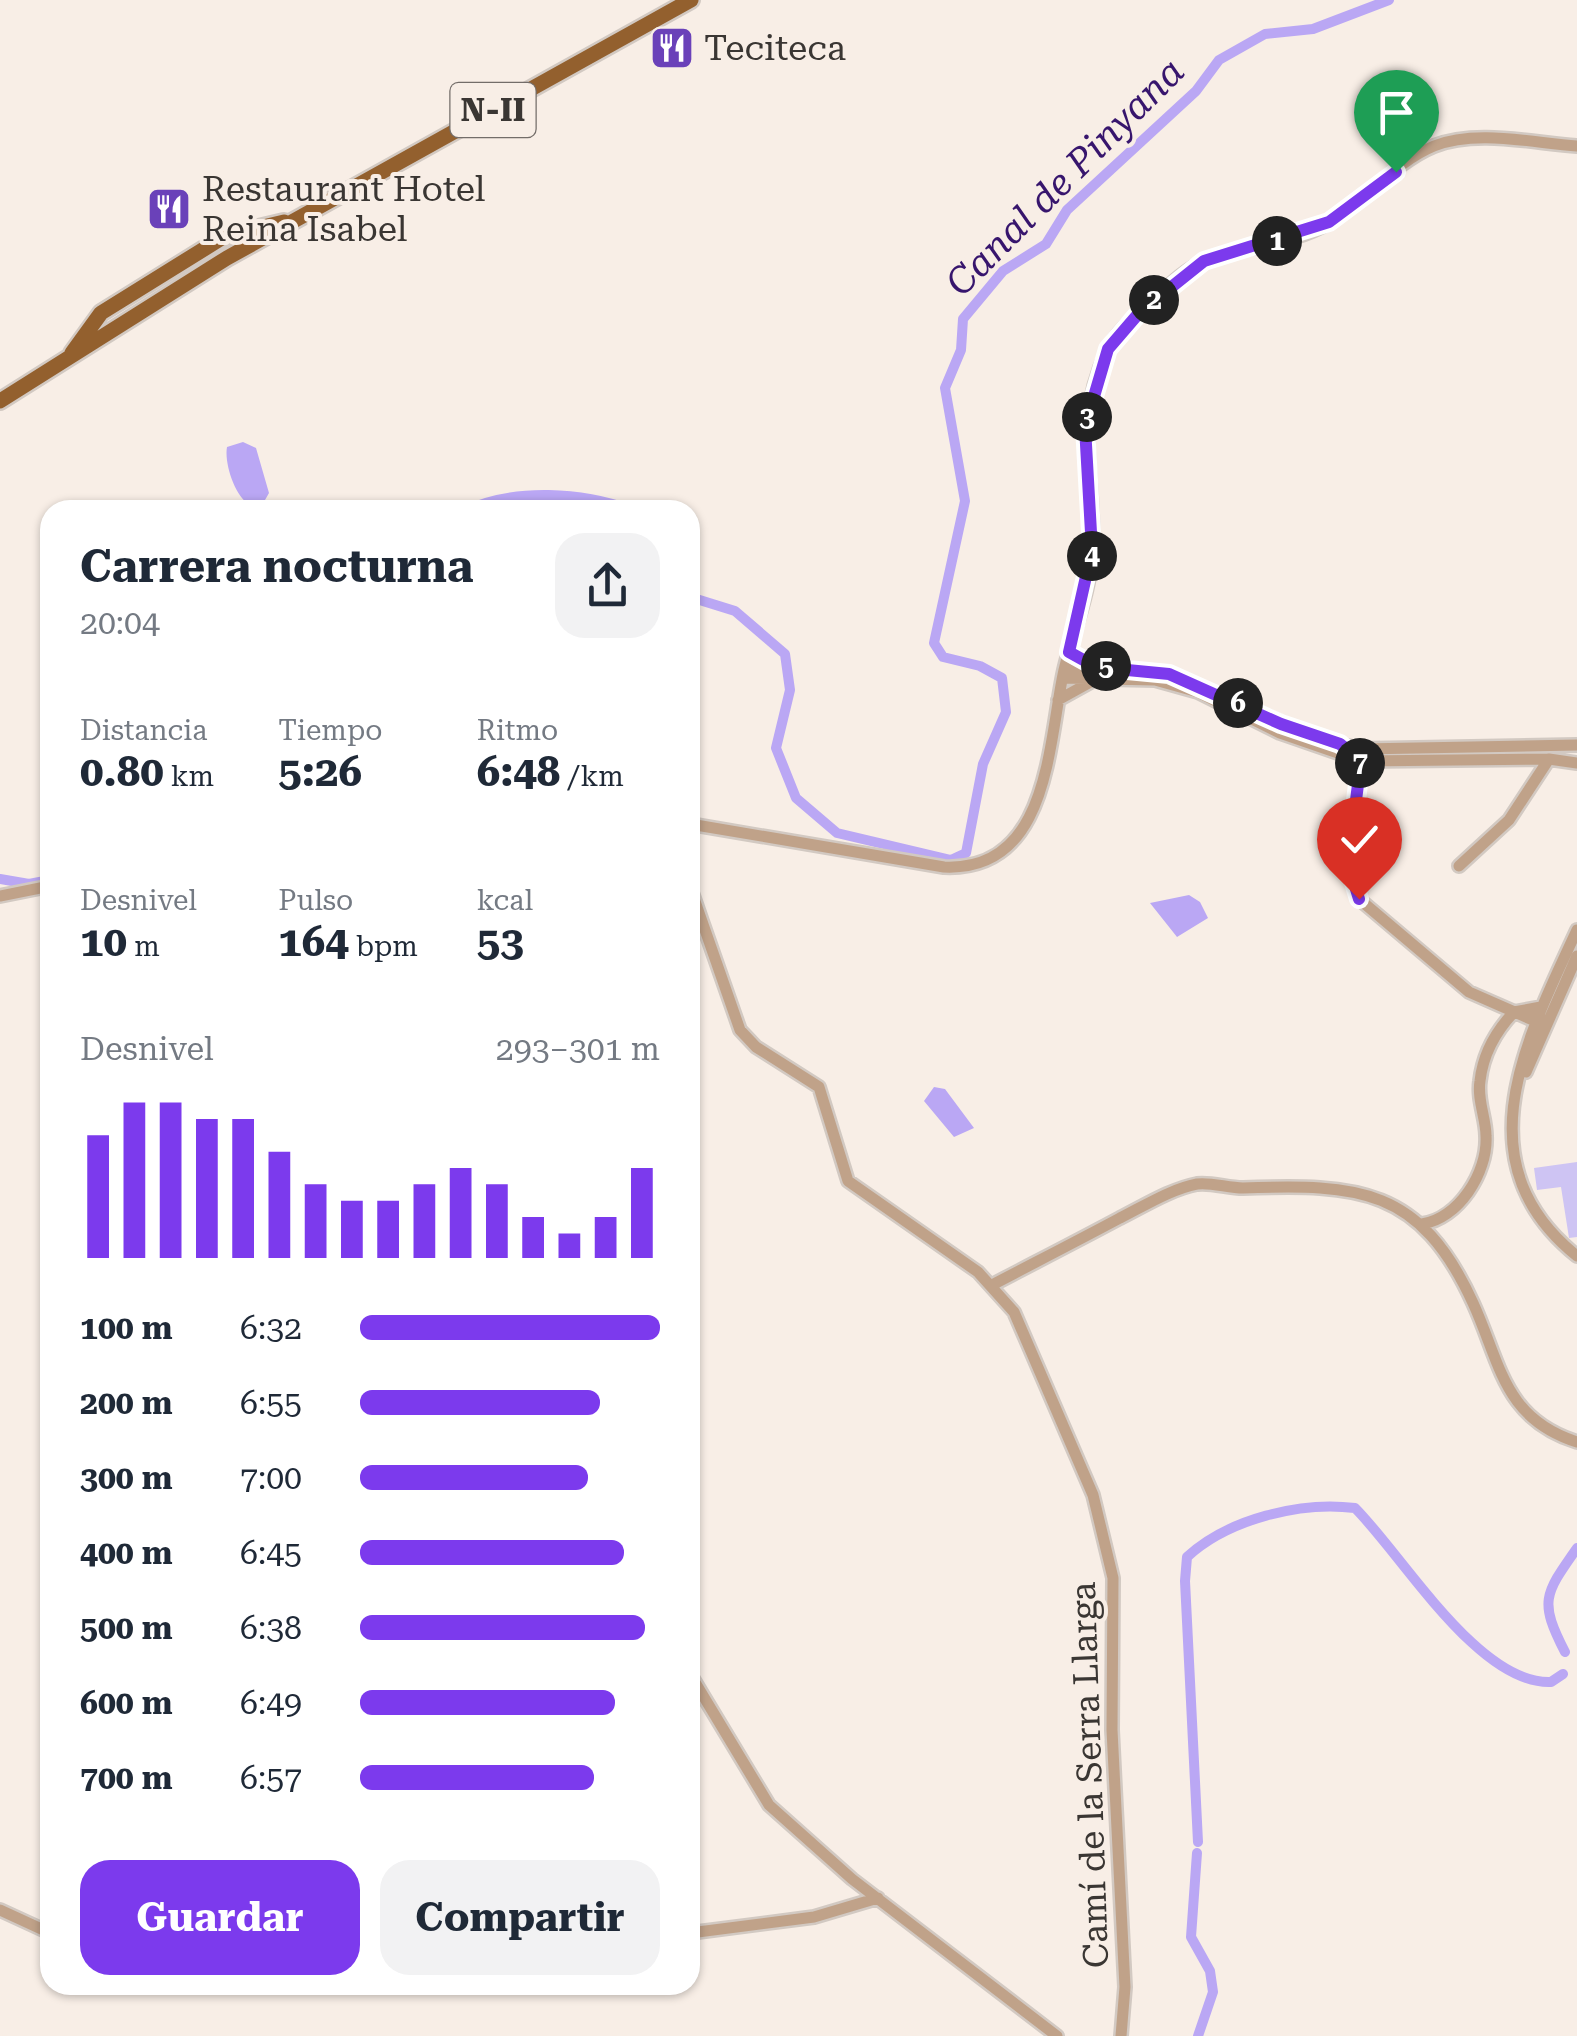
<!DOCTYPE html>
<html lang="es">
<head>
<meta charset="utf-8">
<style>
  :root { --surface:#fff; --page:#f2f2f3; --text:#1f2937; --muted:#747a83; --accent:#7c3aed }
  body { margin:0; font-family:"Roboto Serif",serif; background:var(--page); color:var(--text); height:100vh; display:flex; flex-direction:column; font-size:38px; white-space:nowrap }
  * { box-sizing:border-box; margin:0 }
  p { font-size:32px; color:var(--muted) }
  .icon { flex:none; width:55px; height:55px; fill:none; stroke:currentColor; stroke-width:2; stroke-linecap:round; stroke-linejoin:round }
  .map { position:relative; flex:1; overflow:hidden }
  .drawer { position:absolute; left:40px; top:500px; width:660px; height:1495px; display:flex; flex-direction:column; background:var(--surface); border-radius:30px; box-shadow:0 2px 8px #0004 }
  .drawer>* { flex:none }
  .pin { position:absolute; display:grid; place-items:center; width:85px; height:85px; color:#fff; margin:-102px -42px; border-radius:50% 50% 50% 0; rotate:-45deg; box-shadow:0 0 10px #0007 }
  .pin .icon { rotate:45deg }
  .km { position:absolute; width:50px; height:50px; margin:-25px; border-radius:50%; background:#222; color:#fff; font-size:28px; line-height:50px; text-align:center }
  .round { display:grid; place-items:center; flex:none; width:105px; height:105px; border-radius:30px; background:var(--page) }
  .head { display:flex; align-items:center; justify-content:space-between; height:170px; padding:0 40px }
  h1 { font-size:45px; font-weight:700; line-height:75px }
  .stats { display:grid; grid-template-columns:repeat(3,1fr); gap:15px; height:170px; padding:10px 40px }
  .stats div { display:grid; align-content:center }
  .stats b { font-size:42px; font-weight:700 }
  .stats small { font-size:28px; font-weight:400 }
  .stats p { font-size:28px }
  .chart { height:280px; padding:20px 40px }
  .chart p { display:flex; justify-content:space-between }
  .chart svg { width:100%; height:180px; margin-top:10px; stroke:var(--accent); stroke-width:6 }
  .action { display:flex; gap:20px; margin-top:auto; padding:20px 40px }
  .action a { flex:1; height:115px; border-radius:30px; background:var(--accent); color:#fff; font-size:40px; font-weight:700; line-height:115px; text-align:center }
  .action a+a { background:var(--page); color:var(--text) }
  ul { padding:0 40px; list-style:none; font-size:32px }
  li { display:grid; grid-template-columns:160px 120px 1fr; align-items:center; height:75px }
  li i { height:25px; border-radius:12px; background:var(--accent) }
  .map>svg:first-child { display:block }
  .green { fill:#cec4f3 }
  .water { fill:#baa7f4 }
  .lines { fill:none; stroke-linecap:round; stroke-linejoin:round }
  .canal { stroke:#baa7f4; stroke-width:10 }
  .minor-casing { stroke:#d2c9c2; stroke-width:16 }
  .major-casing { stroke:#d2c9c2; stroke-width:20 }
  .minor { stroke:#c0a289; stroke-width:11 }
  .major { stroke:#93602e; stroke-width:15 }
  .route-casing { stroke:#fff; stroke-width:20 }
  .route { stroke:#7c3aed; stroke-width:12 }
  .labels { text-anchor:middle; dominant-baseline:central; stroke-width:8; stroke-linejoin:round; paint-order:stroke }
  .shield { fill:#f8eee6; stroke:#736d69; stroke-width:2.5 }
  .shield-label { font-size:32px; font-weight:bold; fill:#3a3633 }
  .poi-label { font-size:35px; fill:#3a3633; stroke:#f8eee6; text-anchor:start }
  .street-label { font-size:35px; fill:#3a3633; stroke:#f8eee6 }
  .water-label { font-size:38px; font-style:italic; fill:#37156d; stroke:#f8eee6 }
</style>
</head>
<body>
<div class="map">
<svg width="1577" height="2036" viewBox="0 0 1577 2036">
  <rect width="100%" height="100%" fill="#f8eee6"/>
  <path class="green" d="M1577,1162V1237L1569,1238L1561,1187L1537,1190L1534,1168Z"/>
  <path class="water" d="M243,442L256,448L269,493L265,500L250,505C235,497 224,463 227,447Z
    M1189,895L1200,902L1208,918L1177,937L1150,903Z
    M934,1087L945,1089L974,1128L954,1137L924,1101Z"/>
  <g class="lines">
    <path class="canal" d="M467,510C515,488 582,492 631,510
      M690,597L735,611L785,654L790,690L776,748L796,798L837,833L951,860L966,853L983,764L1006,712L1002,678L980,666L943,657L934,643L965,501L945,388L961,350L963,319L1003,271L1046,244L1067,210L1196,91L1219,60L1265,34L1313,29L1389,0
      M0,879L29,884L50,880
      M1565,1652C1539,1601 1544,1595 1577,1548
      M1198,1842L1185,1581L1187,1557C1228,1519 1301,1501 1355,1508C1403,1556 1479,1685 1551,1682L1563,1674
      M1197,1853L1191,1937L1210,1971L1213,1992L1198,2036"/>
    <defs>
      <path id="minor" d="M1064,671L1111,666L1169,674L1325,741L1362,749L1577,745
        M1063,678L1155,680L1198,692L1280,733L1361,761L1549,759L1577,763
        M1058,700L1096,679
        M1361,761L1348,863L1359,899L1469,992L1535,1021L1548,1020
        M690,824L944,867C1050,872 1048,742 1064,670C1073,631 1090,593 1092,552C1097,477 1071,428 1107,351C1115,334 1133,318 1147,306C1165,290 1184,269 1207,260C1247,246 1293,244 1330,222C1366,200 1395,162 1434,146C1476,129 1533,143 1577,146
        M1459,866L1509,820L1549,759
        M690,887L740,1030L756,1047L819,1087L848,1181L978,1272L1014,1312L1093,1495L1113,1578L1112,1730L1125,1987L1121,2036
        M0,896L50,886
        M1577,930C1526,1040 1461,1163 1577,1256
        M1526,1072L1577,956
        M1422,1224C1458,1219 1488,1173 1486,1136C1486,1118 1477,1100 1480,1081C1483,1054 1495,1032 1514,1012L1541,1007
        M992,1285C1034,1263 1077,1241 1120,1218C1144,1206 1171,1189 1197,1184C1211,1182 1228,1188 1243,1188C1358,1184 1420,1187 1473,1303C1501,1364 1503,1418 1577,1442
        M690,1674L769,1805L852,1879L1057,2036
        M0,1910L50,1933
        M690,1933L814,1917L878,1898"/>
      <path id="major" d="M72,353L101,313L225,236L284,222
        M0,401L227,258L691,0"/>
    </defs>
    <use href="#minor" class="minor-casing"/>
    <use href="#major" class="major-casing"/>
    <use href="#minor" class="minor"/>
    <use href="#major" class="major"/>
  </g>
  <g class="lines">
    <defs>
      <path id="route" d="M1359,899L1348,863L1361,761L1340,744L1281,724L1169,674L1096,667L1069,652L1092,550L1085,427L1108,349L1139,313L1204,261L1329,222L1396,172"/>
    </defs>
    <use href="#route" class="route-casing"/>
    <use href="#route" class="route"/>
  </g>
  <defs>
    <symbol id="restaurant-square" viewBox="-11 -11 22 22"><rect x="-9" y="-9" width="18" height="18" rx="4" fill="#6a41b9" stroke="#f8eee6"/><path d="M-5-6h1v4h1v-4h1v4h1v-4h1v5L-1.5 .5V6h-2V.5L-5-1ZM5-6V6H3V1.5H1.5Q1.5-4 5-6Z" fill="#fff"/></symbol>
  </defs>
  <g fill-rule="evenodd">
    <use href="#restaurant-square" x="647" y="23" width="50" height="50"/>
    <use href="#restaurant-square" x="144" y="184" width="50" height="50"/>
  </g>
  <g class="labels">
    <rect class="shield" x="450.5" y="83" width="85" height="54" rx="8"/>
    <g class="shield-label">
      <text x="493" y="110">N-II</text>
    </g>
    <g class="poi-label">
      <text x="704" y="48">Teciteca</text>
      <text x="202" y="189">Restaurant Hotel<tspan x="202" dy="40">Reina Isabel</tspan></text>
    </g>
    <g class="street-label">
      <text transform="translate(1090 1775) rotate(-92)">Camí de la Serra Llarga</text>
    </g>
    <g class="water-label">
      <text transform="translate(1065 177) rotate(-45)">Canal de Pinyana</text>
    </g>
  </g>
</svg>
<div class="pin" style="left:1396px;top:172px;background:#1e9e55"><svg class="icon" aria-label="arrive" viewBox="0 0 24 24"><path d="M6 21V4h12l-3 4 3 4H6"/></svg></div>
<div class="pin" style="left:1359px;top:899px;background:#d93025"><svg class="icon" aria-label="check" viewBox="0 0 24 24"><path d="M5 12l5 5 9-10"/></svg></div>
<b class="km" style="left:1277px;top:241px">1</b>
<b class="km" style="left:1154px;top:300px">2</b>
<b class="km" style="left:1087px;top:417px">3</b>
<b class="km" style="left:1092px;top:556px">4</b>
<b class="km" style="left:1106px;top:666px">5</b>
<b class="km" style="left:1238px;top:703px">6</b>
<b class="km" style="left:1360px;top:763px">7</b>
<section class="drawer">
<div class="head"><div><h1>Carrera nocturna</h1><p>20:04</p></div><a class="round"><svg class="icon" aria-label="share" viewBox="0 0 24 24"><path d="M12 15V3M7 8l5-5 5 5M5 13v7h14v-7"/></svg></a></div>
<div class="stats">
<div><p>Distancia</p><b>0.80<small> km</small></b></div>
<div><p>Tiempo</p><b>5:26</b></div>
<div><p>Ritmo</p><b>6:48<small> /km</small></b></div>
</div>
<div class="stats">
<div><p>Desnivel</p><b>10<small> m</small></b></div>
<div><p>Pulso</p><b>164<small> bpm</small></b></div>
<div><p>kcal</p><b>53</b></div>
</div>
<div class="chart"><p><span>Desnivel</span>293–301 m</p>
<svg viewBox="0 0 160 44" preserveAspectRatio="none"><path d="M5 44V14M15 44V6M25 44V6M35 44V10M45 44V10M55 44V18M65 44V26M75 44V30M85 44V30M95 44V26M105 44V22M115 44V26M125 44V34M135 44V38M145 44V34M155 44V22"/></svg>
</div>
<ul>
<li><b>100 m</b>6:32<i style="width:100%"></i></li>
<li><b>200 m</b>6:55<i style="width:80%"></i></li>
<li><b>300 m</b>7:00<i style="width:76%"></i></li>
<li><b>400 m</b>6:45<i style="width:88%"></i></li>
<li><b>500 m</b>6:38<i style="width:95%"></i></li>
<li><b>600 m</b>6:49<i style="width:85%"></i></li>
<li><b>700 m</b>6:57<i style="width:78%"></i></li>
</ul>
<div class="action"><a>Guardar</a><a>Compartir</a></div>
</section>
</div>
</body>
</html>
